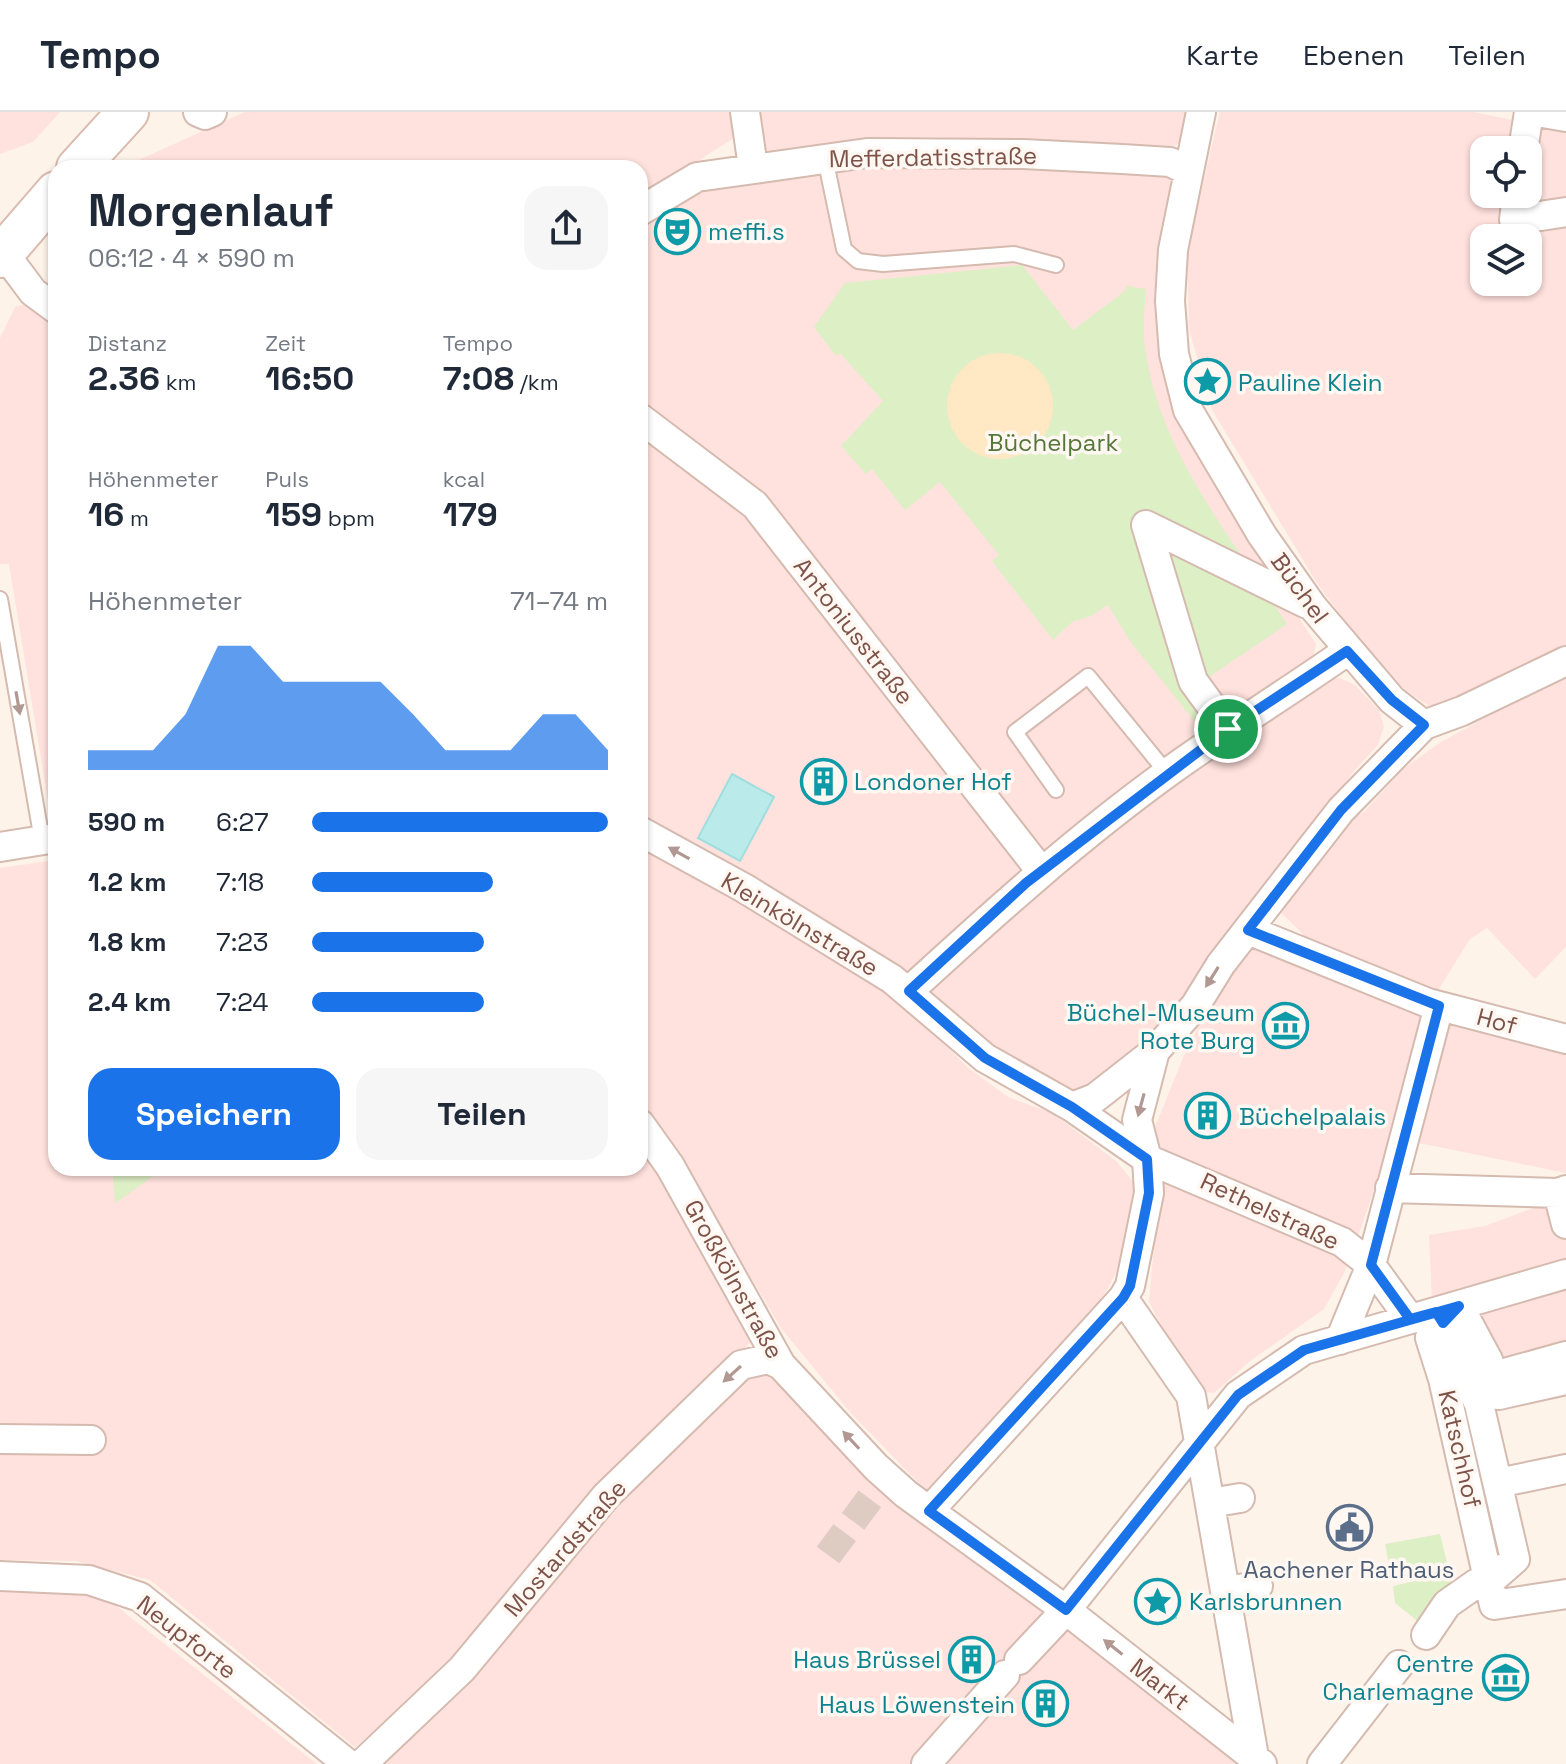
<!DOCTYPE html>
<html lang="de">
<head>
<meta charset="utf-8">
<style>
  :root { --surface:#fff; --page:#f6f6f7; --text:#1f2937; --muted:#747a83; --line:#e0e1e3; --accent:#1a73e8 }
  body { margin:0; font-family:"Space Grotesk",sans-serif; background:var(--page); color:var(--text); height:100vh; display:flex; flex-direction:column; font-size:30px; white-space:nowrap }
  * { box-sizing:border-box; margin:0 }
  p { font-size:26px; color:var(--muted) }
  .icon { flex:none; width:44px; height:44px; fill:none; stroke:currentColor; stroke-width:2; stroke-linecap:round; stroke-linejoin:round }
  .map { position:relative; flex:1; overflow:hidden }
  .side { position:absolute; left:48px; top:48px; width:600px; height:1016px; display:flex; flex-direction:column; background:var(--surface); border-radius:24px; box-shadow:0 2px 6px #0004 }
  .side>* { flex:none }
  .controls { position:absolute; left:1470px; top:24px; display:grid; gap:16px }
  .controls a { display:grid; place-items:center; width:72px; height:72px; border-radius:16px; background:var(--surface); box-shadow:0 2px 6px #0004; font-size:40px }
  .pin { position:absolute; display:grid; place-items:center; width:68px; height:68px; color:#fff; margin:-34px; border:4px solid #fff; border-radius:50%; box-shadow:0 2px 8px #0007 }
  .round { display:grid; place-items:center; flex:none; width:84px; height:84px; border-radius:24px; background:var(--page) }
  .headline { display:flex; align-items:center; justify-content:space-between; height:136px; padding:0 40px }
  h1 { font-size:44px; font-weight:800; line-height:60px }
  .figures { display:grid; grid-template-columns:repeat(3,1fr); gap:12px; height:136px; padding:8px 40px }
  .figures div { display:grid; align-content:center }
  .figures b { font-size:34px; font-weight:800 }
  .figures small { font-size:22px; font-weight:400 }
  .figures p { font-size:22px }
  .chart { height:224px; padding:16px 40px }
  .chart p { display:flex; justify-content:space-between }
  .chart svg { width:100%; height:144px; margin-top:8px; fill:var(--accent); opacity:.7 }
  .cta { display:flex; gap:16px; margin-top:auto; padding:16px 40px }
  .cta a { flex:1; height:92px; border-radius:24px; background:var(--accent); color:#fff; font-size:32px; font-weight:800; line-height:92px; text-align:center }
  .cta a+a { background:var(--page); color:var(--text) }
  ul { padding:0 40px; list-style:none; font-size:26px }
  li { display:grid; grid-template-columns:128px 96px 1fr; align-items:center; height:60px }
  li i { height:20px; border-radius:10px; background:var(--accent) }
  header { display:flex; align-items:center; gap:48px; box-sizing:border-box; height:112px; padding:0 40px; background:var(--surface); border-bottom:2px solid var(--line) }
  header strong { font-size:38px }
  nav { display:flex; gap:44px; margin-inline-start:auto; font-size:28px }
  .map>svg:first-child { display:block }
  .commercial { fill:#ffe1dd; fill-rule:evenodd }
  .green { fill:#ddefc5 }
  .sand { fill:#ffe8c3 }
  .water { fill:#baebea; stroke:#9fdede; stroke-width:2 }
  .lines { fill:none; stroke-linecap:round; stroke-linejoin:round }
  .street-tunnel { stroke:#decbc1; stroke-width:28; stroke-dasharray:28 14; stroke-linecap:butt }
  .lane-casing { stroke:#d5baaf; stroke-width:18 }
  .street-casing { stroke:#d5baaf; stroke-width:32 }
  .secondary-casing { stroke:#dbbbaf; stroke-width:44 }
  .lane { stroke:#fff; stroke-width:14 }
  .street { stroke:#fff; stroke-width:28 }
  .secondary { stroke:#fff; stroke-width:40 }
  .oneway { fill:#b19892 }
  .route-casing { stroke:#fff; stroke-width:16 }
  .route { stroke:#1a73e8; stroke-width:10 }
  .labels { text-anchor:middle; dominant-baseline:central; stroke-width:7; stroke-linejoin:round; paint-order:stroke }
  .street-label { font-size:24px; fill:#7d5349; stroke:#fff7f2 }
  .culture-label { font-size:24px; fill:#0d838f; stroke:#fff7f2; text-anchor:start }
  .park-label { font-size:24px; fill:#56773a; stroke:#fff7f2 }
  .service-label { font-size:24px; fill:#4e5e75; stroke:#fff7f2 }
</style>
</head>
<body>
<header>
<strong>Tempo</strong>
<nav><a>Karte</a><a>Ebenen</a><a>Teilen</a></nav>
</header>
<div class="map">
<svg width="1566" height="1652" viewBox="0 0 1566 1652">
  <rect width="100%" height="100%" fill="#fef3e9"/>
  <path class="commercial" d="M0,0H60L33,30L0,42Z
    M245,0H738L742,21L640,86V56H121Z
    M753,0H1188L1184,27L1172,36L933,25L864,28L758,42Z
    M1220,0H1473L1566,19V540L1440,596L1431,595L1406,579L1357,525L1317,471L1212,298L1189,217L1187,140ZM1484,38H1528V82H1484ZM1484,126H1528V170H1484Z
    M883,51L1161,57L1171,66L1156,179L1157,225L1180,313L1249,430L1316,532L1313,546L1048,742L1040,739L751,377L640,298V114L702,75Z
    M21,193H27L56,213V708L50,701L9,452H0V226L15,195Z
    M640,319L661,332L769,425L1025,760L914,860L906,863L640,710Z
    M1566,562V835L1535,867L1487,816L1470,827L1432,888L1303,831L1302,821L1276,796L1350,707L1364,700L1403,657L1441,630Z
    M1340,566L1355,573L1379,598L1384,615L1378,633L1354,659L1201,868L1143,932L1087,976L1074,980L1013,955L928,881L930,873L1131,700L1327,568Z
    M640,734L853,857L904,892L967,955L1008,985L1052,1001L1116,1049L1141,1079L1115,1163L1093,1202L928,1381L849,1299L781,1216L678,1043L640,989Z
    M56,748V1056H640V1033L755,1222L747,1234L630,1339L452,1554L355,1635L150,1468L75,1449L0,1448V756Z
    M1248,831L1431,905L1359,1122L1344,1161L1324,1197L1250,1249L1214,1281L1205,1280L1171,1232L1149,1190L1158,1090L1155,1015L1183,946L1226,858Z
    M1441,906L1566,942V1061L1414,1030Z
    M1566,1084V1237L1495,1254L1432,1188L1429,1123L1485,1114Z
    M765,1257L1061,1513L1252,1652H381L470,1569L597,1415L747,1260Z
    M0,1480L85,1482L110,1489L317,1652H0Z"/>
  <path class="green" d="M1022,153L1073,218L1126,178L1127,174L1146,177C1145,193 1143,210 1144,226C1154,334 1231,424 1287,512L1203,569L1225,598L1200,616L1130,529L1108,493L1091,504L1072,510L1053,528L992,449L999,443L940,370L905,398L872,357L866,362L841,334L883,289L840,241L836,244L814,215L845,171Z
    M112,1056H165L115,1091Z
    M1440,1422L1454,1479L1420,1511L1395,1491L1393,1474L1415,1469L1413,1464L1392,1468L1385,1432Z"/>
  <path class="sand" d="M947 294a53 53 0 1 1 106 0a53 53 0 1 1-106 0Z"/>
  <path class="water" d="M732,662L774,685L740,749L698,726Z
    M1150,1471L1169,1474L1174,1480L1176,1506L1167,1508L1147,1502L1141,1480L1143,1473Z"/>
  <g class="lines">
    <path class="street-tunnel" d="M828,1443L872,1384"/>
    <defs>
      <path id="lane" d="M825,46L844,137L858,149L883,152L1014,142L1056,153
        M0,487L42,728
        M1056,678L1015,620L1088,564L1167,661"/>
      <path id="street" d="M198,0L205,3L212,0
        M745,0L753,55
        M1201,0L1173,138L1170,189L1174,242L1188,298L1262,423L1312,494L1392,588L1424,613
        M1537,0L1566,5
        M1523,38L1529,0
        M1517,82L1514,108L1566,100
        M640,99L697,65L867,41L1023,42L1122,47L1170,50L1187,58
        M3,140L33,180L56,197
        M640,306L755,393L1041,759
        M1146,413L1193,569L1228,617
        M1146,413L1307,492
        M640,719L744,776L892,867L985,946L1072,995L1147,1047L1342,1130L1371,1153L1410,1207
        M0,735L56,726
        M1248,818L1428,891L1566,927
        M909,879C993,802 1077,726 1170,659C1228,617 1289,580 1347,539
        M1155,939L1137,1008L1147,1047L1149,1081L1130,1174L1123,1186L1191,1284L1254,1645
        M1072,995L1095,986L1155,939L1195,894L1221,852L1341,698L1424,613L1462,599L1566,549
        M640,1012L670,1054L781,1253L876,1355L906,1382L1066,1498L1262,1652
        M1390,1076L1558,1081
        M1566,1078L1558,1081L1566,1112
        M1436,1200L1479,1292L1515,1447L1490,1469
        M1340,1228L1371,1153L1439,894
        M1566,1268L1499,1283L1488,1248L1459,1194L1430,1226L1443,1267L1494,1493L1566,1482
        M1476,1269L1566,1244
        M0,1327L91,1328
        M1498,1371L1566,1357
        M1210,1391L1240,1386
        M929,1399L1123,1186
        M0,1464L89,1468L140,1485L348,1652
        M1225,1479L1258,1474
        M1426,1523L1447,1492L1477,1471
        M1019,1548L1066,1498L1238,1283L1304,1238L1566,1162
        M362,1652L462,1557L606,1384L741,1253L768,1247L781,1253
        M926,1652L1005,1563
        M1322,1652L1399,1553"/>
      <path id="secondary" d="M77,56L128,0
        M0,145L56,80"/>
    </defs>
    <use href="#lane" class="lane-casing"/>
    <use href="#street" class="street-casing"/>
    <use href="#secondary" class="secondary-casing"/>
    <use href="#lane" class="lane"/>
    <use href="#street" class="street"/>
    <use href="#secondary" class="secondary"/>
  </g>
  <defs><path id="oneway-solid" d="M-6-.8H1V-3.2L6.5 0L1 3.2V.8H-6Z" transform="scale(2)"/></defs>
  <g class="oneway">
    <use href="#oneway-solid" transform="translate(18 591) rotate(80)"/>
    <use href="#oneway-solid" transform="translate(679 741) rotate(-151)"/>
    <use href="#oneway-solid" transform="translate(1212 865) rotate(122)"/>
    <use href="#oneway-solid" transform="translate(1141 993) rotate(105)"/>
    <use href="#oneway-solid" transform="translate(732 1262) rotate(138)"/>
    <use href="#oneway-solid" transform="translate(851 1328) rotate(-133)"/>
    <use href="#oneway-solid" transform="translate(1113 1535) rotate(-142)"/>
  </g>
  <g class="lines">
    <defs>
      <path id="route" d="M1228,617L1026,771L909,879L985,946L1072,995L1147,1047L1149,1081L1130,1174L1123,1186L929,1399L1066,1498L1238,1283L1304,1238L1459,1194L1443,1211L1436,1200L1410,1207L1371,1153L1439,894L1248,818L1341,698L1424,613L1392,588L1347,539L1228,617"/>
    </defs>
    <use href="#route" class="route-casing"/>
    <use href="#route" class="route"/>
  </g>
  <defs>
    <symbol id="theatre-ring" viewBox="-11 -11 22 22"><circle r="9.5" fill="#fff7f2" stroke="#0f9aa8" stroke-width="1.5"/><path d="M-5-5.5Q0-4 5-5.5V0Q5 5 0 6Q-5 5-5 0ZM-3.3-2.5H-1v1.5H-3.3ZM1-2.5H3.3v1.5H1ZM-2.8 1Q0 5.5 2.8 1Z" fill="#0f9aa8"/></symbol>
    <symbol id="sight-ring" viewBox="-11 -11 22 22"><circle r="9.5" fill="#fff7f2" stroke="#0f9aa8" stroke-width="1.5"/><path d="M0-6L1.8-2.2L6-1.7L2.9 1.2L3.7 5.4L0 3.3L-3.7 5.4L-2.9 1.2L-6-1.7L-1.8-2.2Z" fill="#0f9aa8"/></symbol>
    <symbol id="building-ring" viewBox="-11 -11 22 22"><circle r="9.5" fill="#fff7f2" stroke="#0f9aa8" stroke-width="1.5"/><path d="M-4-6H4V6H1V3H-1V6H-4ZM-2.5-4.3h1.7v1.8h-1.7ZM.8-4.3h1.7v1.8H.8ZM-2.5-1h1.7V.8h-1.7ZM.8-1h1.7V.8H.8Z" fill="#0f9aa8"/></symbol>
    <symbol id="museum-ring" viewBox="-11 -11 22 22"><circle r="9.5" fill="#fff7f2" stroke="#0f9aa8" stroke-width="1.5"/><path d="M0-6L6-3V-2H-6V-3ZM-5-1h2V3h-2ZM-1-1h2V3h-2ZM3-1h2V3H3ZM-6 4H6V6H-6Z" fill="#0f9aa8"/></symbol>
    <symbol id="civic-ring" viewBox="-11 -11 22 22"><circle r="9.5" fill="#fff7f2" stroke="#5c6f8a" stroke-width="1.5"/><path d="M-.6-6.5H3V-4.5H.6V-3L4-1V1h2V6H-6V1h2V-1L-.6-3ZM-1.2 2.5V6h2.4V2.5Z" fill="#5c6f8a"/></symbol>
  </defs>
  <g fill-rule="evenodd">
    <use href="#theatre-ring" x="652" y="94" width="51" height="51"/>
    <use href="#sight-ring" x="1182" y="244" width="51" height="51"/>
    <use href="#building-ring" x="798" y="644" width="51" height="51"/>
    <use href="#museum-ring" x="1260" y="888" width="51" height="51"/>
    <use href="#building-ring" x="1182" y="978" width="51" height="51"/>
    <use href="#civic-ring" x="1324" y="1390" width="51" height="51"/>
    <use href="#sight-ring" x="1132" y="1464" width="51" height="51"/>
    <use href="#building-ring" x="946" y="1522" width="51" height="51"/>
    <use href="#museum-ring" x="1480" y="1540" width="51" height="51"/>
    <use href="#building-ring" x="1020" y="1566" width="51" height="51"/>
  </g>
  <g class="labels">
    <g class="street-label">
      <text transform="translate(933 45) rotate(-1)">Mefferdatisstraße</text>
      <text transform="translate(1300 476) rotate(54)">Büchel</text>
      <text transform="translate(854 519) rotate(52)">Antoniusstraße</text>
      <text transform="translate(800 812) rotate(31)">Kleinkölnstraße</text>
      <text transform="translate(1497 909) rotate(15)">Hof</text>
      <text transform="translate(1270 1099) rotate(25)">Rethelstraße</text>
      <text transform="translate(734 1167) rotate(61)">Großkölnstraße</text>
      <text transform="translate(1460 1337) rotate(77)">Katschhof</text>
      <text transform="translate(565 1436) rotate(-49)">Mostardstraße</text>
      <text transform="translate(187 1525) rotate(38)">Neupforte</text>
      <text transform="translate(1160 1572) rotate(38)">Markt</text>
    </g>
    <g class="culture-label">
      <text x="708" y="119">meffi.s</text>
      <text x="1238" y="270">Pauline Klein</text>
      <text x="854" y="669">Londoner Hof</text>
      <text x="1255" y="900" text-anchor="end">Büchel-Museum<tspan x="1255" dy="28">Rote Burg</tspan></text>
      <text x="1239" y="1004">Büchelpalais</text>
      <text x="1189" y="1489">Karlsbrunnen</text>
      <text x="941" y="1547" text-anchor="end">Haus Brüssel</text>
      <text x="1474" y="1551" text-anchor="end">Centre<tspan x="1474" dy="28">Charlemagne</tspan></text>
      <text x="1015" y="1592" text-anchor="end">Haus Löwenstein</text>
    </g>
    <g class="park-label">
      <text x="1053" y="330">Büchelpark</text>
    </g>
    <g class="service-label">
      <text x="1349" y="1457">Aachener Rathaus</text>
    </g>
  </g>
</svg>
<div class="controls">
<a><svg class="icon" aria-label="locate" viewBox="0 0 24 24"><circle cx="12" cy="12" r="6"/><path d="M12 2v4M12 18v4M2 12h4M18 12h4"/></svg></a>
<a><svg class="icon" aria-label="layers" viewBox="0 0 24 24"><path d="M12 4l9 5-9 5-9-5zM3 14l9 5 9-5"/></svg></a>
</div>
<div class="pin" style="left:1228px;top:617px;background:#1e9e55"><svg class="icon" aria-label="arrive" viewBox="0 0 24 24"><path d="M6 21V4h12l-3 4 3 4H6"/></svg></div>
<section class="side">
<div class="headline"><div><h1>Morgenlauf</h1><p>06:12 · 4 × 590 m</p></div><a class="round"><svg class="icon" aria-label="share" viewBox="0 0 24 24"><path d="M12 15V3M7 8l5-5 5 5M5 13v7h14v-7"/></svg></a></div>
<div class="figures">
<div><p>Distanz</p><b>2.36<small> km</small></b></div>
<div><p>Zeit</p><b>16:50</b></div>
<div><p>Tempo</p><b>7:08<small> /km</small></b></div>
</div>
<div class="figures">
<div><p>Höhenmeter</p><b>16<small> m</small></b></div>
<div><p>Puls</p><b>159<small> bpm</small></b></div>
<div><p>kcal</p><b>179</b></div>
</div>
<div class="chart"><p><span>Höhenmeter</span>71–74 m</p>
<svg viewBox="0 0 160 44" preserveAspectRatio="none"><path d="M0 44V38L10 38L20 38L30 27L40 6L50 6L60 17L70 17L80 17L90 17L100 27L110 38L120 38L130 38L140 27L150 27L160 38V44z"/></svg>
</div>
<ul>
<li><b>590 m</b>6:27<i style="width:100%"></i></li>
<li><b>1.2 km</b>7:18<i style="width:61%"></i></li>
<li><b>1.8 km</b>7:23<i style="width:58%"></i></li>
<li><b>2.4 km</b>7:24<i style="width:58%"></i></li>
</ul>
<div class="cta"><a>Speichern</a><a>Teilen</a></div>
</section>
</div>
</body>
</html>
